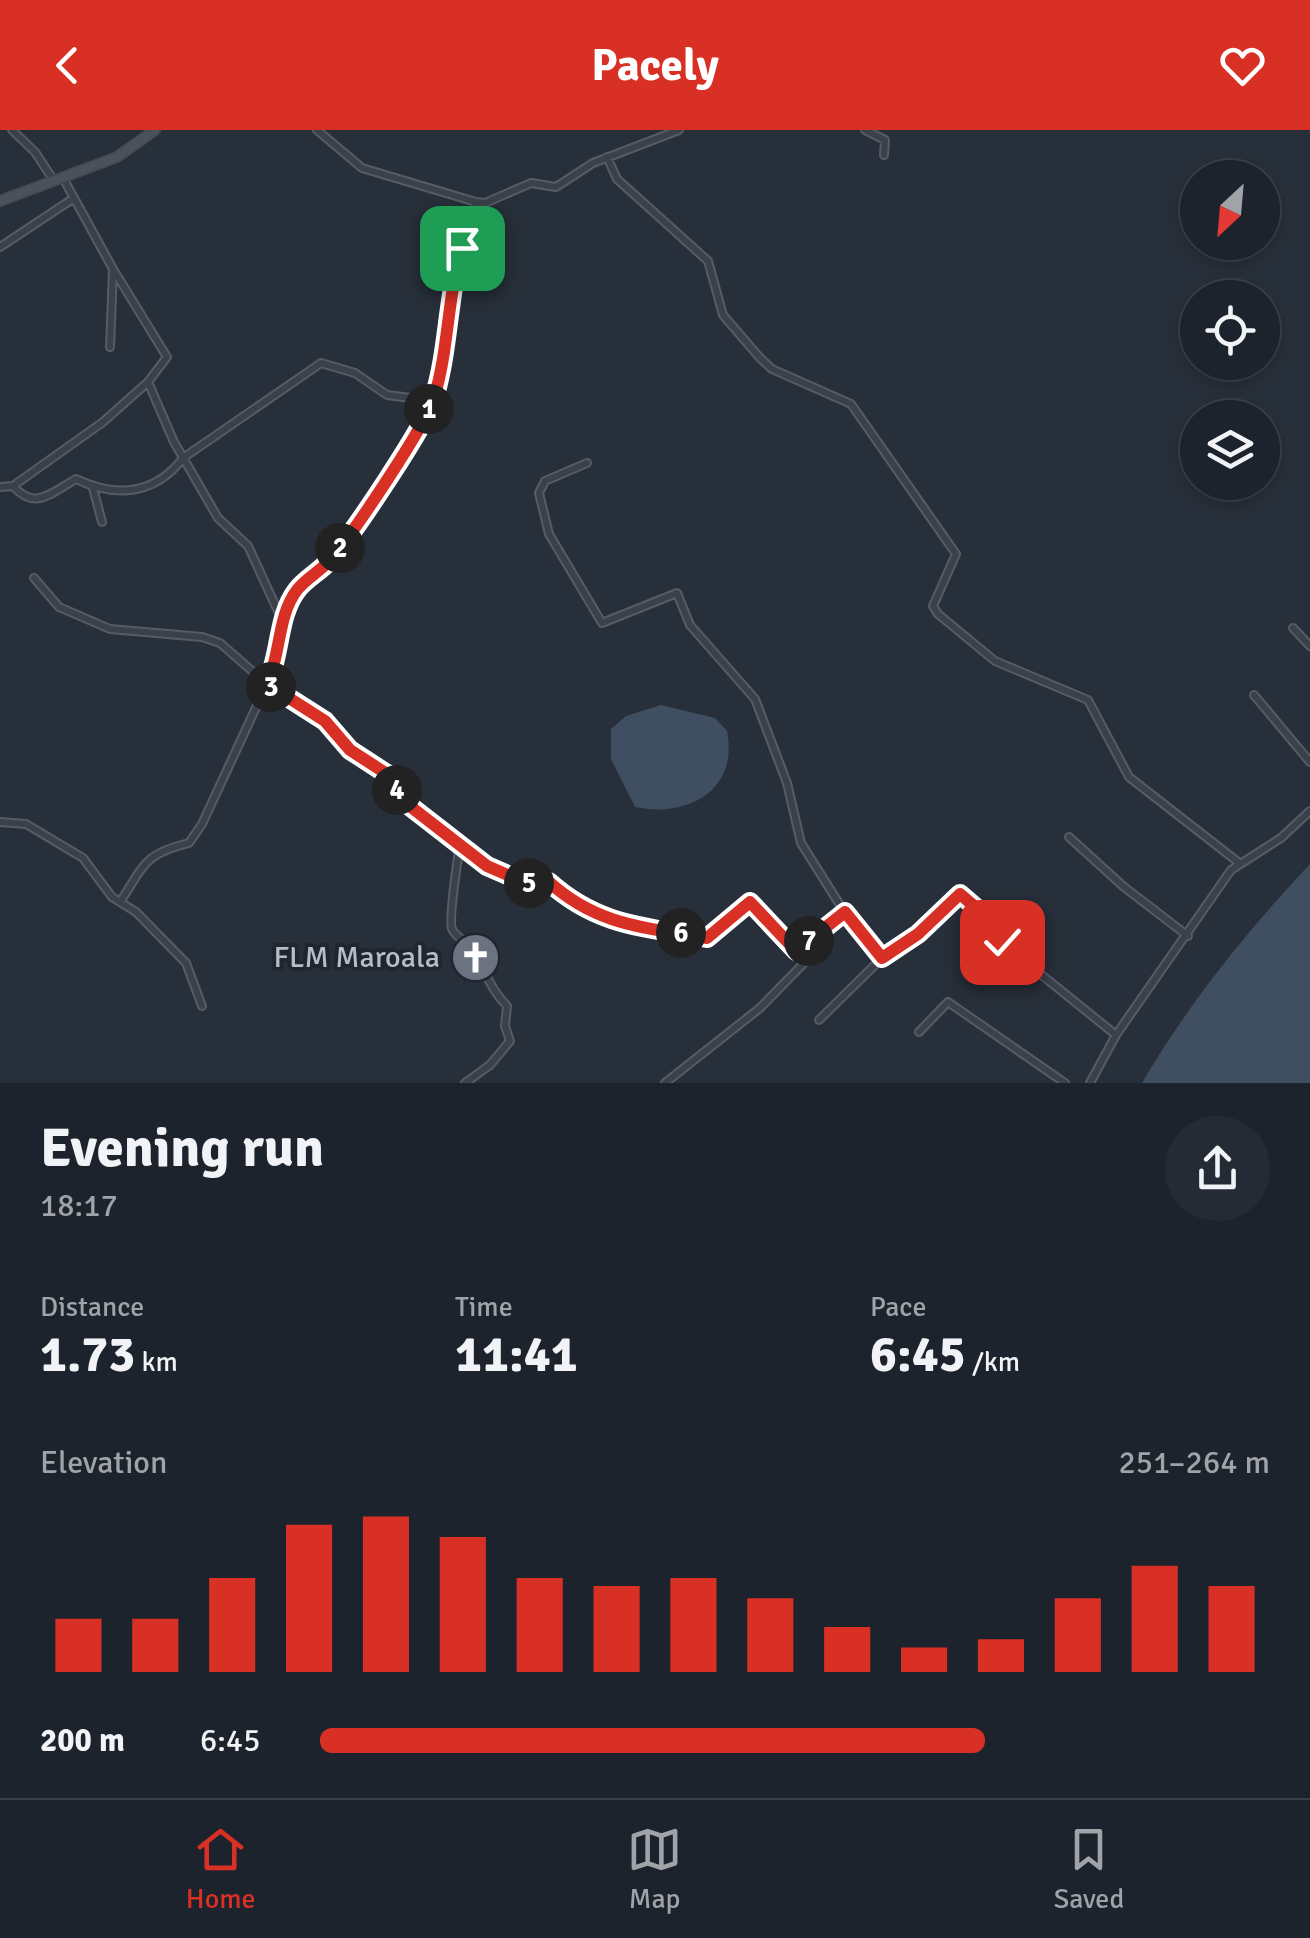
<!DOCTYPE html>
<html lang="en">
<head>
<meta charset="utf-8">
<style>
  :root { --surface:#1d232c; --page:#252b34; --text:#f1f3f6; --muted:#a0a4a9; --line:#3b4048; --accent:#d93025 }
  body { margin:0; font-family:Signika,sans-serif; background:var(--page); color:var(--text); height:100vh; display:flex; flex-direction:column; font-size:38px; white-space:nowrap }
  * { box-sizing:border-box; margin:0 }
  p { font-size:32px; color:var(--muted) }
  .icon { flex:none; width:55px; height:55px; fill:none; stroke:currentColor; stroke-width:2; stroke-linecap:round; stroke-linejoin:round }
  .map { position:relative; height:953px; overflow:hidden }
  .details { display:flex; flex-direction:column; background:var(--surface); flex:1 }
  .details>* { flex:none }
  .needle { width:65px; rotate:206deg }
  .tools { position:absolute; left:1180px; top:30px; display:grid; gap:20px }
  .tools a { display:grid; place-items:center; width:100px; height:100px; border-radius:50%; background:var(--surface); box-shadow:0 5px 15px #0003,0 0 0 2px var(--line); font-size:50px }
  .pin { position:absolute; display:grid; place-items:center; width:85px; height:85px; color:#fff; margin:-42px; border-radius:20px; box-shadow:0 5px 15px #0006 }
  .km { position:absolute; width:50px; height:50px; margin:-25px; border-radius:50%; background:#222; color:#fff; font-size:28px; line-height:50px; text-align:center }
  .round { display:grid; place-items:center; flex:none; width:105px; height:105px; border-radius:52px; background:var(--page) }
  .head { display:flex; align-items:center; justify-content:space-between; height:170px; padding:0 40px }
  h1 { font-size:55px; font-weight:700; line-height:75px }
  .figures { display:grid; grid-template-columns:repeat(3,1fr); gap:15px; height:170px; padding:10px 40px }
  .figures div { display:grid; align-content:center }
  .figures b { font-size:50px; font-weight:700 }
  .figures small { font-size:28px; font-weight:400 }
  .figures p { font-size:28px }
  .chart { height:280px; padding:20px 40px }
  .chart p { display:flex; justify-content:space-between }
  .chart svg { width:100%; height:180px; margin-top:10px; stroke:var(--accent); stroke-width:6 }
  ul { padding:0 40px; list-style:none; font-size:32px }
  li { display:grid; grid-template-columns:160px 120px 1fr; align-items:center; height:75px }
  li i { height:25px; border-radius:12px; background:var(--accent) }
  header { display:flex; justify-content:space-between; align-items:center; height:130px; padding:0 40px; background:var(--accent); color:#fff; font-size:45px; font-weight:700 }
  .menu { display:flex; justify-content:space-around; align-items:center; height:140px; border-top:2px solid var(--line); background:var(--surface); font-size:28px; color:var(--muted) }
  .menu a { display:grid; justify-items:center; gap:5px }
  .menu .on { color:var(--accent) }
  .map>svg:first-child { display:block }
  .water { fill:#3f4e61 }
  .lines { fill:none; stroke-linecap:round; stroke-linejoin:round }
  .street-casing { stroke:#555c66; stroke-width:10 }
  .secondary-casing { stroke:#434a54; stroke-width:12 }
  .street { stroke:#3a414b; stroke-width:6 }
  .secondary { stroke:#49515d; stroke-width:9 }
  .route-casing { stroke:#fff; stroke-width:20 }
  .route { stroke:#d93025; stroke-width:12 }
  .labels { text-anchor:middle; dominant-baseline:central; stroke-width:8; stroke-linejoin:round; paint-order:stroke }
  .poi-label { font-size:30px; fill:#b6bdc6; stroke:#1f2630; text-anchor:end }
</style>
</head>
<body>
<header><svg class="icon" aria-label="back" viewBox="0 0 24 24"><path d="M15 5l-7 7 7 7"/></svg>Pacely<svg class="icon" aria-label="heart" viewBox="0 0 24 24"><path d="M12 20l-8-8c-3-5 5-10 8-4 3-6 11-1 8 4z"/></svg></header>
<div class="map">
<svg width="1310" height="953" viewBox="0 0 1310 953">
  <rect width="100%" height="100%" fill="#272f3a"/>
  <path class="water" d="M661,575L715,588L727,601C739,661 687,688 635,677L611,629V599L626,586Z
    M1310,734V953H1142C1188,874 1247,801 1310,734Z"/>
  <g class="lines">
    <defs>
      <path id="street" d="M12,0L35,22L54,51
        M317,0L362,38L476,72L485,73L531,53L556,57L593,33L679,0
        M865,0L885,10L884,25
        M607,27L617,49L708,131L723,185L760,228L772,239L851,274L956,424L933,476L938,484L995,531L1088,570L1129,647L1238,732
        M74,68L113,139L110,217
        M0,117L74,68L63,48
        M113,139L167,227L148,252L174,312L218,388L248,416L283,492
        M434,271L453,148L476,72
        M587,333L545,351L539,363L549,404L602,493L677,463L690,495L755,569L787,653L801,713L845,783
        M13,356L103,292L148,252
        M0,357L13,356C35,381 51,363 76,349C116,368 155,365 183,328L321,233L355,243L387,265L434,271C405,317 379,366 346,409C332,428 304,446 294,466C280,495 281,525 267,554L325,591L350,620L387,644L403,670L487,737L527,753L549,752C599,796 644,797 707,807
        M93,358L102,392
        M34,448L59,477L110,499L202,507L220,513L267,554L202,694L189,713C143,724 144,736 120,772
        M1293,498L1310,516
        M1254,565L1310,632
        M0,692L26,694L83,728L112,767L136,782L186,833L202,876
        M1069,707L1124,757L1188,806
        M460,713C458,728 448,790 452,799C455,806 464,810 469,816C484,836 489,858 507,876L505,896L510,911L490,935L465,953
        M693,817L750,772L796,821L845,783L882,828
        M819,890L882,828L918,803L960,764L1002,799V813L1116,905
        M919,902L948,872L1065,953
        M665,953L760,878L804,833L796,821
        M1090,953L1116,905L1231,740L1281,708L1310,681"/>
      <path id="secondary" d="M0,71L117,27L155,0"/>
    </defs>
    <use href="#street" class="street-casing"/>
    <use href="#secondary" class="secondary-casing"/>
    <use href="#street" class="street"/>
    <use href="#secondary" class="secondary"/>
  </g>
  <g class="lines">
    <defs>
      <path id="route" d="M462,118C447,167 449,219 434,268C426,295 352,405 331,429C321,441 306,448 297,460C277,486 281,525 267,554L325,591L350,620L387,644L402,670L487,736L526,753L549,752C598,796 644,797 707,808L750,772L796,821L845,782L882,828L918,804L960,764L1002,800V812"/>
    </defs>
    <use href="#route" class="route-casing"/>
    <use href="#route" class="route"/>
  </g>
  <defs>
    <symbol id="church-disc" viewBox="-11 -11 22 22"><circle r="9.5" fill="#6b7280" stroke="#1f2630"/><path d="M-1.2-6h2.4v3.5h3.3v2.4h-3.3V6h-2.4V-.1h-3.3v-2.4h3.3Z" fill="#fff"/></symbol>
  </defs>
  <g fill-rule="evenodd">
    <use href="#church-disc" x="448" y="800" width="55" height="55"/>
  </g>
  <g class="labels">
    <g class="poi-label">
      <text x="440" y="827">FLM Maroala</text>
    </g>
  </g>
</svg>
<div class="tools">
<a><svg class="needle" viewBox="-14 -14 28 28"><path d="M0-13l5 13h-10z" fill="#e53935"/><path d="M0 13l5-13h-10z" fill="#a0a4a9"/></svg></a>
<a><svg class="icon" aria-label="locate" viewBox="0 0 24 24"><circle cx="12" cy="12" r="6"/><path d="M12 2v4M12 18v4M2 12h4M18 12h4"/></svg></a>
<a><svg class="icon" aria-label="layers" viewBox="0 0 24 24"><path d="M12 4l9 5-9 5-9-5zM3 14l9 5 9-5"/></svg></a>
</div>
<div class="pin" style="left:462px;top:118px;background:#1e9e55"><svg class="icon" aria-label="arrive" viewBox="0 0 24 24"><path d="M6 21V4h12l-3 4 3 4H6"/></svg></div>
<div class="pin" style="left:1002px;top:812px;background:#d93025"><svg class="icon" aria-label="check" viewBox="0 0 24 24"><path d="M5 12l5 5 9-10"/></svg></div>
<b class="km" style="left:429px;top:279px">1</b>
<b class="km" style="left:340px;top:418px">2</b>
<b class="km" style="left:271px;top:557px">3</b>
<b class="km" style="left:397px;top:660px">4</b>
<b class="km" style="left:529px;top:753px">5</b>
<b class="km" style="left:681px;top:803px">6</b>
<b class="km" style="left:809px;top:811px">7</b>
</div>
<section class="details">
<div class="head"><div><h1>Evening run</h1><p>18:17</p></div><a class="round"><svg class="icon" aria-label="share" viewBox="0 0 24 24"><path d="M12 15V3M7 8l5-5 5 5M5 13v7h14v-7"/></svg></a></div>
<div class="figures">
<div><p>Distance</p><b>1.73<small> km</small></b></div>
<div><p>Time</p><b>11:41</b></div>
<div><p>Pace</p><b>6:45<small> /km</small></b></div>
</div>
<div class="chart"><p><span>Elevation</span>251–264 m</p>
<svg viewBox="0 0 160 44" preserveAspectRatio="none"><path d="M5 44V31M15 44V31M25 44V21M35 44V8M45 44V6M55 44V11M65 44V21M75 44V23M85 44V21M95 44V26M105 44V33M115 44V38M125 44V36M135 44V26M145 44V18M155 44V23"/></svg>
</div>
<ul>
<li><b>200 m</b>6:45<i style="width:70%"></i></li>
</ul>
</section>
<nav class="menu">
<a class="on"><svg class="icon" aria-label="home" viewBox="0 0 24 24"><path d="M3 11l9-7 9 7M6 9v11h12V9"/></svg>Home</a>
<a><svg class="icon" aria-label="map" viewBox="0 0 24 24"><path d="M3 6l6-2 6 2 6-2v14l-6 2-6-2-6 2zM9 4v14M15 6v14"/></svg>Map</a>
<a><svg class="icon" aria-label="saved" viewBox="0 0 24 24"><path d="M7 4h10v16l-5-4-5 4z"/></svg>Saved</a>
</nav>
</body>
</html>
